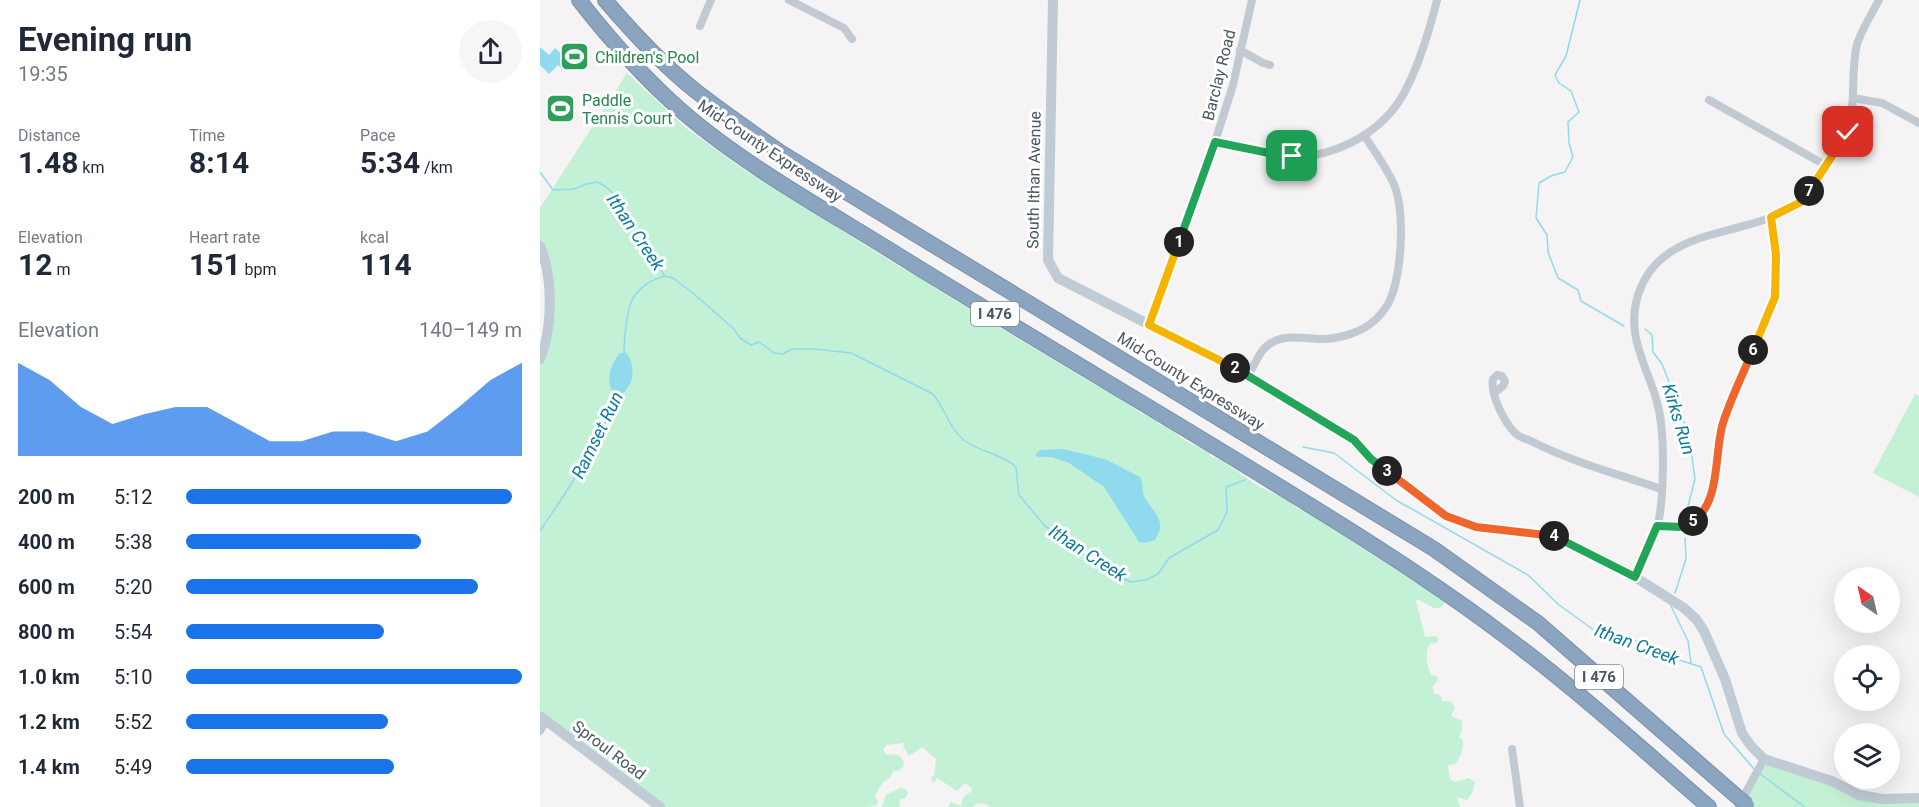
<!DOCTYPE html>
<html lang="en">
<head>
<meta charset="utf-8">
<style>
  :root { --surface:#fff; --page:#f6f6f7; --text:#1f2937; --muted:#747a83; --accent:#1a73e8 }
  body { margin:0; font-family:Roboto,sans-serif; background:var(--page); color:var(--text); height:100vh; display:flex; flex-direction:column; font-size:22px; white-space:nowrap }
  * { box-sizing:border-box; margin:0 }
  p { font-size:20px; color:var(--muted) }
  .icon { flex:none; width:33px; height:33px; fill:none; stroke:currentColor; stroke-width:2; stroke-linecap:round; stroke-linejoin:round }
  .map { position:relative; flex:1; overflow:hidden }
  .side { display:flex; flex-direction:column; background:var(--surface); width:540px }
  .side>* { flex:none }
  .needle { width:39px; rotate:326deg }
  .controls { position:absolute; left:1294px; top:567px; display:grid; gap:12px }
  .controls a { display:grid; place-items:center; width:66px; height:66px; border-radius:50%; background:var(--surface); box-shadow:0 6px 24px #0002; font-size:30px }
  .pin { position:absolute; display:grid; place-items:center; width:51px; height:51px; color:#fff; margin:-26px; border-radius:12px; box-shadow:0 3px 9px #0006 }
  .km { position:absolute; width:30px; height:30px; margin:-15px; border-radius:50%; background:#222; color:#fff; font-size:16px; line-height:30px; text-align:center }
  .round { display:grid; place-items:center; flex:none; width:63px; height:63px; border-radius:32px; background:var(--page) }
  .summary { display:flex; align-items:center; justify-content:space-between; height:102px; padding:0 18px }
  h1 { font-size:33px; font-weight:700; line-height:45px }
  .figures { display:grid; grid-template-columns:repeat(3,1fr); gap:9px; height:102px; padding:6px 18px }
  .figures div { display:grid; align-content:center }
  .figures b { font-size:30px; font-weight:700 }
  .figures small { font-size:16px; font-weight:400 }
  .figures p { font-size:16px }
  .chart { height:168px; padding:12px 18px }
  .chart p { display:flex; justify-content:space-between }
  .chart svg { width:100%; height:108px; margin-top:6px; fill:var(--accent); opacity:.7 }
  ul { padding:0 18px; list-style:none; font-size:20px }
  li { display:grid; grid-template-columns:96px 72px 1fr; align-items:center; height:45px }
  li i { height:15px; border-radius:8px; background:var(--accent) }
  main { display:flex; flex:1; min-height:0 }
  .map>svg:first-child { display:block }
  .green { fill:#c3f1d5 }
  .water { fill:#90daee }
  .lines { fill:none; stroke-linecap:round; stroke-linejoin:round }
  .stream { stroke:#90daee; stroke-width:1.5 }
  .highway-casing { stroke:#7690ad; stroke-width:16 }
  .street { stroke:#c1cad2; stroke-width:8 }
  .secondary { stroke:#c1cbd6; stroke-width:10 }
  .highway { stroke:#8ba5c1; stroke-width:14 }
  .highway-bridge-casing { stroke:#7690ad; stroke-width:16; stroke-linecap:butt }
  .highway-bridge { stroke:#8ba5c1; stroke-width:14 }
  .split-1-casing { stroke:#fff; stroke-width:12 }
  .split-2-casing { stroke:#fff; stroke-width:12 }
  .split-3-casing { stroke:#fff; stroke-width:12 }
  .split-4-casing { stroke:#fff; stroke-width:12 }
  .split-5-casing { stroke:#fff; stroke-width:12 }
  .split-6-casing { stroke:#fff; stroke-width:12 }
  .split-7-casing { stroke:#fff; stroke-width:12 }
  .split-8-casing { stroke:#fff; stroke-width:12 }
  .split-1 { stroke:#22a559; stroke-width:8 }
  .split-2 { stroke:#f5b400; stroke-width:8 }
  .split-3 { stroke:#22a559; stroke-width:8 }
  .split-4 { stroke:#f0652b; stroke-width:8 }
  .split-5 { stroke:#22a559; stroke-width:8 }
  .split-6 { stroke:#f0652b; stroke-width:8 }
  .split-7 { stroke:#f5b400; stroke-width:8 }
  .split-8 { stroke:#f5b400; stroke-width:8 }
  .labels { text-anchor:middle; dominant-baseline:central; stroke-width:6; stroke-linejoin:round; paint-order:stroke }
  .shield { fill:#fff; stroke:#808990; stroke-width:1.5 }
  .shield-label { font-size:15px; font-weight:bold; fill:#4a5661 }
  .leisure-label { font-size:16px; fill:#27864d; stroke:#fff; text-anchor:start }
  .street-label { font-size:16px; fill:#4a5661; stroke:#fff }
  .water-label { font-size:18px; font-style:italic; fill:#0c7c9b; stroke:#fff }
</style>
</head>
<body>
<main>
<section class="side">
<div class="summary"><div><h1>Evening run</h1><p>19:35</p></div><a class="round"><svg class="icon" aria-label="share" viewBox="0 0 24 24"><path d="M12 15V3M7 8l5-5 5 5M5 13v7h14v-7"/></svg></a></div>
<div class="figures">
<div><p>Distance</p><b>1.48<small> km</small></b></div>
<div><p>Time</p><b>8:14</b></div>
<div><p>Pace</p><b>5:34<small> /km</small></b></div>
</div>
<div class="figures">
<div><p>Elevation</p><b>12<small> m</small></b></div>
<div><p>Heart rate</p><b>151<small> bpm</small></b></div>
<div><p>kcal</p><b>114</b></div>
</div>
<div class="chart"><p><span>Elevation</span>140–149 m</p>
<svg viewBox="0 0 160 44" preserveAspectRatio="none"><path d="M0 44V6L10 13L20 24L30 31L40 27L50 24L60 24L70 31L80 38L90 38L100 34L110 34L120 38L130 34L140 24L150 13L160 6V44z"/></svg>
</div>
<ul>
<li><b>200 m</b>5:12<i style="width:97%"></i></li>
<li><b>400 m</b>5:38<i style="width:70%"></i></li>
<li><b>600 m</b>5:20<i style="width:87%"></i></li>
<li><b>800 m</b>5:54<i style="width:59%"></i></li>
<li><b>1.0 km</b>5:10<i style="width:100%"></i></li>
<li><b>1.2 km</b>5:52<i style="width:60%"></i></li>
<li><b>1.4 km</b>5:49<i style="width:62%"></i></li>
</ul>
</section>
<div class="map">
<svg width="1379" height="807" viewBox="0 0 1379 807">
  <rect width="100%" height="100%" fill="#f5f3f3"/>
  <path class="green" d="M87,73L146,128L203,169L365,270L370,268L384,281H391L393,287L555,385C583,388 589,414 615,418L620,425L633,428C642,444 656,444 670,452V456L682,461L718,486L747,499L758,509L767,511L785,520L816,544L906,602L900,608H894L878,599L876,601L885,637L896,636L898,638V642L890,644C884,652 887,666 891,675L897,676L898,680L893,686L894,694L900,695L903,701H911L915,708L911,716L922,721V730L919,737L923,740C924,748 920,758 915,764L908,765L910,779L915,782L929,778L935,782C934,789 932,794 927,800L917,797L920,807H448L449,805L437,803L433,807H408L411,802L422,806C422,799 423,795 431,792L432,789L425,783L417,791L397,778L393,783L391,777L394,776L396,759L382,747L369,756L363,746L365,743L346,745L343,750L346,754L359,755L364,762L363,767L359,771H353L350,778C343,780 338,789 335,797L338,801L337,805L329,807H115L105,799L102,800L0,716V359L9,321L0,246V208Z
    M1375,394L1379,396V497L1333,473Z
    M1224,759L1319,795L1379,798V807H1210L1198,798Z
    M360,788L365,789L368,792L365,798L359,800L360,807H342L346,795Z"/>
  <path class="water" d="M0,47L9,55L15,48L31,63L23,70L18,65L9,74L0,65Z
    M80,353H86C97,365 94,389 78,396C63,387 70,364 80,353Z
    M522,449L565,459L600,477C604,483 601,489 604,496C613,514 628,519 615,540L605,543L599,542L564,487L529,463L512,457H499L495,455L500,450Z"/>
  <g class="lines">
    <path class="stream" d="M1040,0L1026,56L1015,75L1019,83L1031,91L1039,112L1028,122L1029,143L1033,157L1025,172L1011,176L999,183L996,218L1007,235L1008,252L1018,278L1038,290L1041,301L1084,326
      M0,172L13,190L34,189L46,184L57,182L65,186L76,196L104,247L125,276L133,278L154,294L193,328L200,338L211,345L219,342L234,353L243,354L252,349H274L311,353L393,394C406,410 409,429 425,441C442,453 462,454 476,467L479,495L505,526L527,540L539,552L590,582L606,580L618,574L629,558L678,530L687,512L686,487L705,480
      M1105,329L1112,335L1113,352L1122,364L1142,415L1150,444L1155,479L1146,514
      M84,355C84,339 86,305 96,294C103,285 114,279 124,276
      M763,447L794,453L856,500L988,575L1019,605L1054,630L1104,643L1118,653L1161,667L1184,734L1214,769
      M0,531C31,486 57,445 78,394
      M1135,593L1146,559L1145,538
      M1131,606L1148,641L1151,663
      M1220,774L1265,807"/>
    <defs>
      <path id="highway" d="M39,0C71,41 105,79 144,113C208,168 293,214 366,260C495,340 626,416 755,496C827,540 898,585 965,636C1036,689 1102,749 1169,807
        M65,0C93,33 123,65 157,92C184,113 212,132 240,152L894,549L998,623L1194,794"/>
    </defs>
    <use href="#highway" class="highway-casing"/>
    <path class="street" d="M249,0L304,28L312,39
      M160,26L171,0
      M700,50L723,63L730,65
      M1313,98L1342,103L1379,123
      M1169,100L1287,166
      M675,142C698,146 720,153 743,156C789,161 840,135 863,95C879,66 889,32 897,0
      M609,325L675,142L693,85L712,0
      M708,375C713,368 717,358 722,351C739,330 764,340 786,339C795,338 806,336 813,333C828,328 840,317 848,304C862,277 865,215 855,187C848,169 834,151 824,135
      M954,393L963,386L965,381L962,376L957,375L953,379C950,394 964,422 975,433C979,437 986,439 991,441C1032,462 1078,474 1121,489
      M1117,526L1143,527L1159,517L1173,493L1183,424L1235,297L1236,255L1231,217
      M1095,577C1102,561 1111,544 1117,527C1124,504 1124,448 1121,423C1116,374 1079,339 1101,287C1128,223 1214,238 1260,202C1268,196 1274,184 1279,177C1288,165 1304,144 1308,131C1316,104 1311,76 1316,49C1318,35 1332,14 1339,0
      M0,731L6,721
      M972,749L980,807
      M1198,807L1224,759"/>
    <path class="secondary" d="M513,0L508,260L518,278L708,375L814,440L831,459L906,516L936,527L1012,535L1095,577L1144,608L1156,619L1164,631L1185,679L1202,733L1211,746L1224,759L1292,781L1319,795L1343,799L1379,798
      M0,246C13,276 13,328 0,359
      M0,716L120,807"/>
    <use href="#highway" class="highway"/>
    <defs>
      <path id="highway-bridge" d="M1194,794L1207,805"/>
    </defs>
    <use href="#highway-bridge" class="highway-bridge-casing"/>
    <use href="#highway-bridge" class="highway-bridge"/>
  </g>
  <g class="lines">
    <defs>
      <path id="split-1" d="M639,242L675,142L744,156H752"/>
      <path id="split-2" d="M639,242L609,325L695,368"/>
      <path id="split-3" d="M695,368L814,440L831,459L847,471"/>
      <path id="split-4" d="M847,471L906,516L936,527L1014,536"/>
      <path id="split-5" d="M1014,536L1095,577L1117,526L1143,527L1153,521"/>
      <path id="split-6" d="M1153,521C1181,503 1174,452 1183,423C1191,398 1203,374 1213,350"/>
      <path id="split-7" d="M1213,350L1235,297L1236,255L1231,217L1261,202L1269,191"/>
      <path id="split-8" d="M1269,191L1308,132"/>
    </defs>
    <use href="#split-1" class="split-1-casing"/>
    <use href="#split-2" class="split-2-casing"/>
    <use href="#split-3" class="split-3-casing"/>
    <use href="#split-4" class="split-4-casing"/>
    <use href="#split-5" class="split-5-casing"/>
    <use href="#split-6" class="split-6-casing"/>
    <use href="#split-7" class="split-7-casing"/>
    <use href="#split-8" class="split-8-casing"/>
    <use href="#split-1" class="split-1"/>
    <use href="#split-2" class="split-2"/>
    <use href="#split-3" class="split-3"/>
    <use href="#split-4" class="split-4"/>
    <use href="#split-5" class="split-5"/>
    <use href="#split-6" class="split-6"/>
    <use href="#split-7" class="split-7"/>
    <use href="#split-8" class="split-8"/>
  </g>
  <defs>
    <symbol id="stadium-square" viewBox="-11 -11 22 22"><rect x="-9" y="-9" width="18" height="18" rx="4" fill="#2e9e5b" stroke="#fff"/><path d="M0-5a6.5 5 0 1 0 0 10a6.5 5 0 1 0 0-10ZM-3.5-1.8h7v3.6h-7Z" fill="#fff"/></symbol>
  </defs>
  <g fill-rule="evenodd">
    <use href="#stadium-square" x="18" y="40" width="33" height="33"/>
    <use href="#stadium-square" x="4" y="92" width="33" height="33"/>
  </g>
  <g class="labels">
    <g class="shield">
      <rect x="431" y="302" width="48" height="24" rx="4.5"/>
      <rect x="1035" y="665" width="48" height="24" rx="4.5"/>
    </g>
    <g class="shield-label">
      <text x="455" y="314">I 476</text>
      <text x="1059" y="677">I 476</text>
    </g>
    <g class="leisure-label">
      <text x="55" y="57">Children's Pool</text>
      <text x="42" y="100">Paddle<tspan x="42" dy="18">Tennis Court</tspan></text>
    </g>
    <g class="street-label">
      <text transform="translate(679 75) rotate(-76)">Barclay Road</text>
      <text transform="translate(230 151) rotate(34)">Mid-County Expressway</text>
      <text transform="translate(494 180) rotate(-89)">South Ithan Avenue</text>
      <text transform="translate(651 381) rotate(32)">Mid-County Expressway</text>
      <text transform="translate(69 750) rotate(37)">Sproul Road</text>
    </g>
    <g class="water-label">
      <text transform="translate(96 232) rotate(56)">Ithan Creek</text>
      <text transform="translate(1139 419) rotate(73)">Kirks Run</text>
      <text transform="translate(57 435) rotate(-64)">Ramset Run</text>
      <text transform="translate(548 553) rotate(33)">Ithan Creek</text>
      <text transform="translate(1097 644) rotate(20)">Ithan Creek</text>
    </g>
  </g>
</svg>
<div class="controls">
<a><svg class="needle" viewBox="-14 -14 28 28"><path d="M0-13l5 13h-10z" fill="#e53935"/><path d="M0 13l5-13h-10z" fill="#747a83"/></svg></a>
<a><svg class="icon" aria-label="locate" viewBox="0 0 24 24"><circle cx="12" cy="12" r="6"/><path d="M12 2v4M12 18v4M2 12h4M18 12h4"/></svg></a>
<a><svg class="icon" aria-label="layers" viewBox="0 0 24 24"><path d="M12 4l9 5-9 5-9-5zM3 14l9 5 9-5"/></svg></a>
</div>
<div class="pin" style="left:752px;top:156px;background:#1e9e55"><svg class="icon" aria-label="arrive" viewBox="0 0 24 24"><path d="M6 21V4h12l-3 4 3 4H6"/></svg></div>
<div class="pin" style="left:1308px;top:132px;background:#d93025"><svg class="icon" aria-label="check" viewBox="0 0 24 24"><path d="M5 12l5 5 9-10"/></svg></div>
<b class="km" style="left:639px;top:242px">1</b>
<b class="km" style="left:695px;top:368px">2</b>
<b class="km" style="left:847px;top:471px">3</b>
<b class="km" style="left:1014px;top:536px">4</b>
<b class="km" style="left:1153px;top:521px">5</b>
<b class="km" style="left:1213px;top:350px">6</b>
<b class="km" style="left:1269px;top:191px">7</b>
</div>
</main>
</body>
</html>
